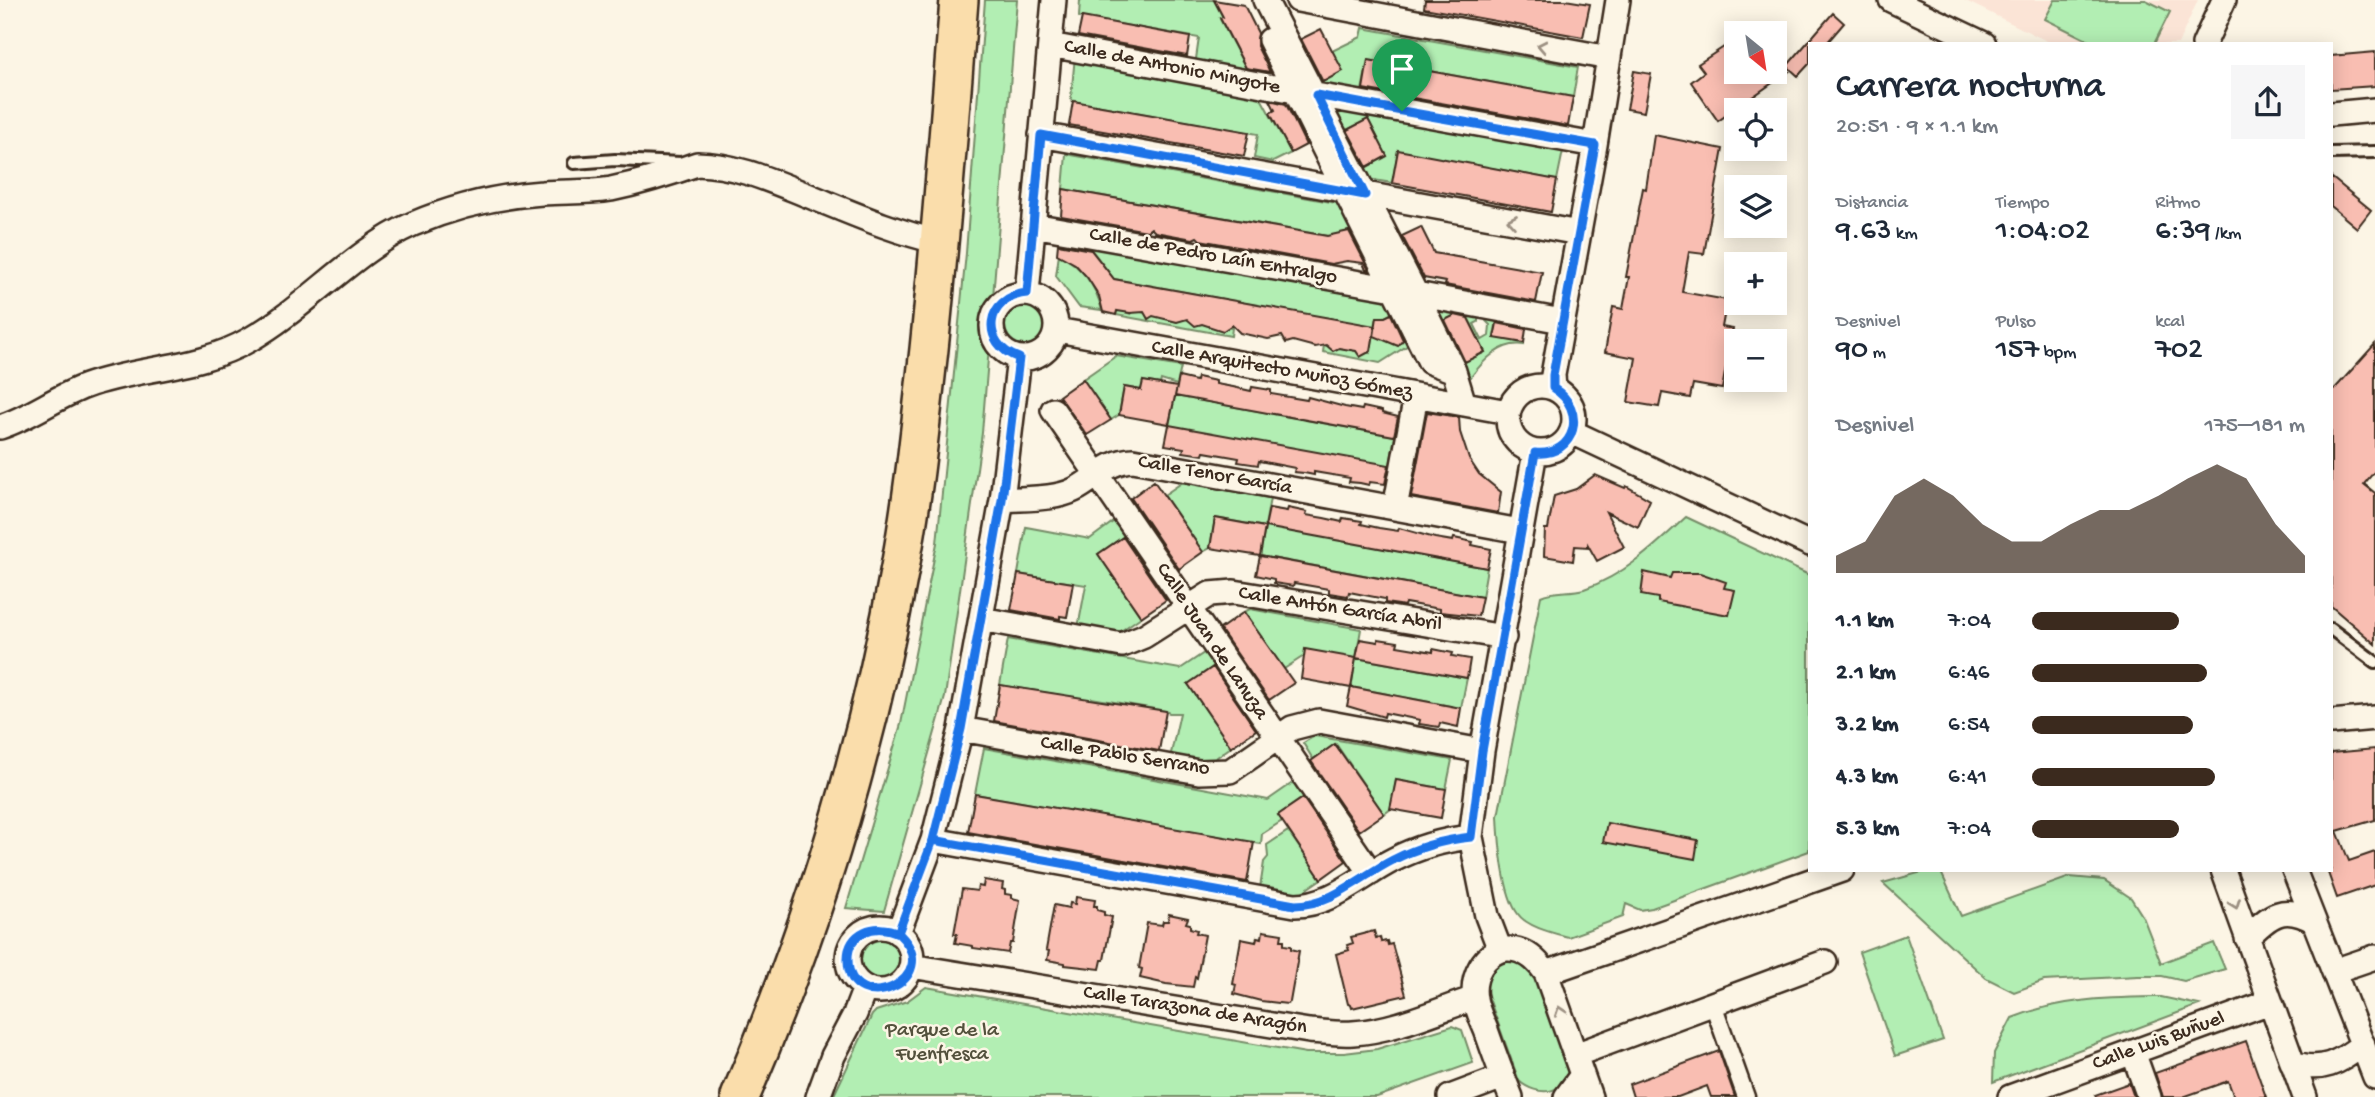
<!DOCTYPE html>
<html lang="es">
<head>
<meta charset="utf-8">
<style>
  :root { --surface:#fff; --page:#f6f6f7; --text:#1f2937; --muted:#747a83; --accent:#3b2a1e }
  body { margin:0; font-family:"Gochi Hand",sans-serif; background:var(--page); color:var(--text); height:100vh; display:flex; flex-direction:column; font-size:26px; white-space:nowrap }
  * { box-sizing:border-box; margin:0 }
  p { font-size:23px; color:var(--muted) }
  .icon { flex:none; width:38px; height:38px; fill:none; stroke:currentColor; stroke-width:2; stroke-linecap:round; stroke-linejoin:round }
  .map { position:relative; flex:1; overflow:hidden }
  .drawer { position:absolute; left:1808px; top:42px; width:525px; height:830px; display:flex; flex-direction:column; background:var(--surface); border-radius:0px; box-shadow:0 4px 18px #0003 }
  .drawer>* { flex:none }
  .needle { width:46px; rotate:150deg }
  .controls { position:absolute; left:1724px; top:21px; display:grid; gap:14px }
  .controls a { display:grid; place-items:center; width:63px; height:63px; border-radius:0px; background:var(--surface); box-shadow:0 4px 18px #0003; font-size:35px }
  .pin { position:absolute; display:grid; place-items:center; width:60px; height:60px; color:#fff; margin:-72px -30px; border-radius:50% 50% 50% 0; rotate:-45deg; box-shadow:0 0 7px #0007 }
  .pin .icon { rotate:45deg }
  .round { display:grid; place-items:center; flex:none; width:74px; height:74px; border-radius:0px; background:var(--page) }
  .overview { display:flex; align-items:center; justify-content:space-between; height:119px; padding:0 28px }
  h1 { font-size:38px; font-weight:600; line-height:52px }
  .stats { display:grid; grid-template-columns:repeat(3,1fr); gap:10px; height:119px; padding:7px 28px }
  .stats div { display:grid; align-content:center }
  .stats b { font-size:30px; font-weight:600 }
  .stats small { font-size:19px; font-weight:400 }
  .stats p { font-size:19px }
  .chart { height:196px; padding:14px 28px }
  .chart p { display:flex; justify-content:space-between }
  .chart svg { width:100%; height:126px; margin-top:7px; fill:var(--accent); opacity:.7 }
  ul { padding:0 28px; list-style:none; font-size:23px }
  li { display:grid; grid-template-columns:112px 84px 1fr; align-items:center; height:52px }
  li i { height:18px; border-radius:9px; background:var(--accent) }
  .map>svg:first-child { display:block }
  .built { fill:#fbe4d6 }
  .green { fill:#b2eeb3; stroke:#768c68; stroke-width:2 }
  .building { fill:#f9beb2; stroke:#3b2a1e; stroke-width:2 }
  .lines { fill:none; stroke-linecap:round; stroke-linejoin:round }
  .service-casing { stroke:#3b2a1e; stroke-width:16 }
  .pedestrian-casing { stroke:#3b2a1e; stroke-width:21 }
  .minor-casing { stroke:#3b2a1e; stroke-width:28 }
  .trunk-casing { stroke:#3b2a1e; stroke-width:42 }
  .service { stroke:#fcf5e5; stroke-width:10 }
  .pedestrian { stroke:#fcf5e5; stroke-width:16 }
  .minor { stroke:#fcf5e5; stroke-width:23 }
  .trunk { stroke:#faddab; stroke-width:37 }
  .oneway { stroke:#9c9082 }
  .route-casing { stroke:#fff; stroke-width:14 }
  .route { stroke:#1a73e8; stroke-width:9 }
  .labels { text-anchor:middle; dominant-baseline:central; stroke-width:5; stroke-linejoin:round; paint-order:stroke }
  .street-label { font-size:21px; fill:#3b2a1e; stroke:#fcf5e5 }
  .park-label { font-size:21px; fill:#53513c; stroke:#fcf5e5 }
</style>
</head>
<body>
<div class="map">
<svg width="2375" height="1097" viewBox="0 0 2375 1097">
  <rect width="100%" height="100%" fill="#fcf5e5"/>
  <filter id="ink" filterUnits="userSpaceOnUse"><feTurbulence type="fractalNoise" baseFrequency=".0143" numOctaves="2"/><feDisplacementMap in="SourceGraphic" scale="14" xChannelSelector="R" yChannelSelector="G"/><feConvolveMatrix kernelMatrix="1 2 1 2 8 2 1 2 1" color-interpolation-filters="sRGB"/></filter>
  <g filter="url(#ink)">
    <path class="built" d="M1964,0H2198L2178,44H2053Z"/>
    <path class="green" d="M985,0H1017L982,433L945,697L884,911L846,908L901,724L937,543L966,253Z
      M1080,0H1214L1223,17L1220,19L1250,76L1195,66L1199,38L1079,17Z
      M2055,0H2146L2170,12L2154,44H2095L2045,19Z
      M1363,28L1578,67L1573,97L1368,60L1361,96L1323,89L1320,83L1342,71L1332,51L1361,37Z
      M1075,56L1256,89L1291,153L1273,162L1254,158L1258,134L1073,101L1071,98Z
      M1330,103L1563,151L1557,180L1398,151L1392,183L1368,179L1363,169L1387,156L1368,119L1341,133Z
      M1066,154L1342,204L1356,228L1345,233L1328,236L1063,189Z
      M1091,240L1391,296L1398,310L1385,317H1377L1375,327L1114,279L1091,249Z
      M1059,254C1081,266 1096,286 1102,310L1079,307L1056,276Z
      M1429,302L1478,311V322L1474,324L1482,340L1489,336L1490,325L1486,321L1488,312L1498,314L1494,337L1524,343V345C1501,341 1483,361 1471,377H1468L1461,364L1485,352L1465,311L1439,323Z
      M1005 325a20 20 0 1 1 40 0a20 20 0 1 1-40 0Z
      M1117,309L1131,314L1135,310L1177,322L1181,318L1219,327L1232,328L1231,336L1116,315Z
      M1374,334L1401,341L1411,336L1413,342L1380,363L1323,352L1324,345L1330,346L1333,350L1337,347L1357,351L1360,356L1365,352L1370,353Z
      M1116,356L1181,367L1177,385L1161,380L1160,384L1143,381L1141,390L1124,387L1119,415L1111,420L1083,379Z
      M1175,396L1395,436L1390,466L1169,426Z
      M1183,482L1270,498L1265,526L1487,568L1482,597L1260,556L1265,527L1215,518L1210,548L1203,552L1164,495Z
      M1686,517L1809,575V851L1652,908L1640,910L1626,904L1623,917L1568,937C1553,933 1527,927 1518,914C1503,894 1499,841 1498,816L1541,596C1553,590 1570,593 1584,589C1625,575 1655,546 1686,517Z
      M1117,519L1127,534L1098,554L1141,617L1115,635L1078,628L1086,585L1018,574L1026,527L1090,539Z
      M1250,609L1361,629L1356,658L1467,678L1461,708L1351,687L1356,658L1304,656L1284,669L1244,612Z
      M1008,639L1180,669L1207,651L1216,665L1188,684L1231,747L1206,765L1170,758L1180,713H1169L1166,711L1092,698L1091,700L1000,685Z
      M1315,736L1452,760L1446,789L1396,780L1391,809L1384,814L1336,744L1313,759L1303,743Z
      M984,748L1263,799L1268,800L1297,780L1307,795L1278,815L1282,821L1262,834L1261,844L975,794Z
      M1288,831L1321,879L1298,895L1260,888L1264,862L1268,857L1267,845Z
      M1929,870H1940L1961,916L2070,877L2104,880L2131,898L2143,917L2161,963L2214,943L2225,969L2184,981L2162,976H2138L2044,981L2014,992L1986,978L1883,883Z
      M1906,935L1943,1040L1895,1056L1859,952Z
      M861 960a20 20 0 1 1 40 0a20 20 0 1 1-40 0Z
      M1511,959L1532,969L1568,1065C1569,1096 1537,1097 1519,1081L1486,990C1486,973 1495,963 1511,959Z
      M926,987L1306,1053H1344L1377,1049L1452,1026L1462,1030L1473,1063L1377,1097H833L872,1015L876,1011L907,1001Z
      M2161,997L2199,1005L1993,1082L1994,1053L2012,1018C2062,998 2108,998 2161,997Z"/>
    <path class="building" d="M1214,0L1244,5L1258,33L1257,46L1270,72L1246,68L1220,18L1223,17Z
      M1425,0H1565L1590,4L1583,37L1424,8Z
      M1833,13L1844,23L1826,44H1810V63L1798,76L1787,66Z
      M1082,17L1190,37L1187,56L1078,36Z
      M1321,29L1343,71L1323,82L1301,39Z
      M1736,39V72H1788L1718,121L1691,82L1704,72L1698,64Z
      M2375,52V86L2331,89V56Z
      M1368,60L1573,97L1568,126L1363,89Z
      M1634,71L1651,74L1644,112L1627,109Z
      M1270,100L1286,104L1306,145L1291,153L1270,113L1275,110Z
      M1073,101L1249,132L1244,156L1069,125Z
      M1368,119L1387,156L1367,167L1347,130Z
      M1654,135L1723,149L1704,254L1689,252L1682,292L1727,300L1722,327L1733,329L1722,389L1693,384L1690,398L1662,393L1659,407L1628,402L1636,358L1605,352L1613,307L1623,309L1629,277H1626L1643,188L1646,189Z
      M1398,150L1557,180L1551,212L1392,183Z
      M2331,177L2371,210L2357,228L2331,206Z
      M1063,189L1327,236L1349,231L1369,270H1366L1363,263L1347,261L1331,264L1200,240L1197,237L1193,239L1155,232L1151,228L1147,231L1061,216Z
      M1421,227L1434,253L1542,272L1536,302L1445,285L1446,282L1424,278L1402,236Z
      M1058,244L1091,250L1114,279L1375,326L1371,351L1360,357L1356,351L1339,348L1333,351L1326,345L1315,347L1293,341L1286,343L1282,336L1268,339L1240,333L1232,325L1223,331L1202,324L1195,326L1187,319L1177,322L1153,316L1148,319L1144,312L1130,313L1117,311L1116,315L1103,312L1099,296L1087,277L1075,264L1057,254Z
      M1391,314L1403,340L1398,346L1374,336L1377,317H1385Z
      M1455,315L1468,318L1485,352L1465,362L1445,320Z
      M1497,323L1526,329L1524,343L1494,338Z
      M2375,344V471L2364,484L2375,493V644L2331,606V393Z
      M1179,377L1196,381L1197,377L1216,381V384L1233,387L1251,391L1252,387L1271,390V394L1307,400L1308,397L1345,407L1362,410L1363,407L1382,411V413L1398,417L1394,436L1175,396Z
      M1083,379L1111,420L1087,435L1059,396Z
      M1143,381L1177,387L1169,424L1119,415L1124,387L1141,390Z
      M1427,412L1459,417L1460,432L1469,459L1479,474L1501,492L1498,513L1411,497Z
      M1169,425L1389,465L1385,484L1370,482L1369,485L1360,483L1349,482L1350,478L1314,472V475L1304,473L1294,472L1295,468L1259,461L1258,465L1238,462L1239,458L1204,452L1203,455L1183,452L1184,448L1165,445Z
      M1595,475L1625,488L1626,486L1650,500L1638,527L1606,512L1624,547L1597,561L1588,545V547L1575,546L1573,561L1544,556L1545,529H1548L1554,496L1576,489Z
      M1154,481L1203,552L1179,569L1131,498Z
      M1269,508L1287,511L1288,508L1307,512L1306,515L1324,518L1342,522L1343,518L1362,521L1361,524L1379,528L1398,531L1399,528L1435,538L1453,541L1454,538L1473,542L1472,545L1491,549L1487,568L1265,527L1260,556L1210,548L1215,518L1265,527Z
      M1123,537L1166,600L1141,617L1098,554Z
      M1260,556L1482,597L1478,616L1440,612V609L1405,603L1404,606L1399,605L1385,603V599L1349,592L1348,596L1329,593V589L1294,583L1293,586L1274,583V579L1256,575Z
      M1644,572L1670,578L1672,573H1700L1726,582L1724,588L1735,590L1729,615L1658,602V598L1641,595Z
      M1018,574L1073,583L1067,617L1060,616V619L1011,610Z
      M1244,612L1294,683L1269,700L1220,629Z
      M1360,639L1378,642V639L1398,642L1397,646L1433,652V649L1453,653L1452,656L1470,659L1467,678L1356,658Z
      M1305,649L1356,658L1351,688L1301,679Z
      M1213,667L1256,730L1231,747L1188,684Z
      M1000,685L1166,711L1159,751L994,721Z
      M1351,687L1461,708L1458,727L1440,723L1439,727L1419,724L1420,720L1385,713L1384,717L1347,706Z
      M1335,744L1384,814L1359,831L1311,761Z
      M2375,749V820L2337,831L2349,861L2375,852V885L2337,898L2327,870H2331V753Z
      M1396,780L1446,789L1441,818L1390,809Z
      M975,794L1254,842L1247,882L968,832Z
      M1303,798L1346,861L1321,879L1278,815Z
      M1607,823L1698,840L1695,859L1603,842Z
      M984,880L1003,883L1002,889L1005,890V894L1012,895V898L1020,900L1013,943H1010L1008,953L973,948V946L955,943L957,934H954L962,889L977,891L978,886L983,887Z
      M1076,897L1095,900L1094,906H1097V910L1104,912V915L1112,917L1104,960H1102L1100,969L1065,965V963L1047,960L1049,951L1046,950L1054,905L1069,908L1070,903L1075,904Z
      M1169,914L1188,918L1186,923L1190,924V928L1197,930L1196,933L1205,935L1197,978L1195,977L1193,987L1166,984L1140,978L1142,969L1139,968L1147,923L1162,925L1163,921H1168Z
      M1263,931L1282,934L1281,940H1284V945L1291,946V949L1299,951L1290,1002L1287,1004L1261,1001L1234,994L1236,985L1233,984L1241,939L1256,942L1257,937L1262,938Z
      M1374,931L1376,938L1380,937L1381,942L1387,941L1388,945L1392,944L1406,995L1352,1008L1351,1005L1348,1004L1336,954L1349,950L1347,945L1353,943L1351,937Z
      M2246,1041L2266,1097H2234L2228,1081L2183,1097H2163L2155,1073Z
      M1719,1051L1735,1097H1711L1707,1086L1678,1097H1633L1629,1084Z
      M2129,1083L2134,1097H2096L2095,1095Z"/>
    <g class="lines">
      <defs>
        <path id="service" d="M2331,153L2375,152
          M574,163L615,160L681,163
          M2331,629L2375,662"/>
        <path id="pedestrian" d="M1713,1004L1746,1097"/>
        <path id="minor" d="M1265,0L1416,294L1454,371L1464,404
          M1298,0L1609,58
          M1891,0L1984,44
          M1270,40L1430,362L1454,371
          M2204,44L2224,0
          M1050,45L1295,91
          M1316,95L1595,145
          M2331,114L2375,110
          M1041,135L1579,233
          M1033,225L1394,289
          M1027,293L1054,0
          M992 326a32 32 0 1 1 64 0a32 32 0 1 1-64 0Z
          M1416,294L1562,321
          M1057,330L1508,412
          M1508 419a33 33 0 1 1 66 0a33 33 0 1 1-66 0Z
          M1554,388L1553,375L1595,145L1618,0
          M1053,410L1371,873
          M0,427C31,417 56,397 86,386C139,367 199,369 249,340C306,308 354,250 413,224C453,207 498,196 542,193C564,191 588,193 611,189C640,183 669,174 697,164C739,165 774,182 812,197C854,214 895,232 940,242
          M1572,432L1810,544
          M1002,500C1024,498 1054,500 1074,490C1096,479 1107,461 1133,460L1520,531
          M1395,508L1416,396
          M981,619L1122,645L1144,636L1210,594L1234,592L1504,637
          M2331,722L2375,718
          M961,729L1199,772L1230,771L1292,728L1319,721L1482,751
          M933,840L1295,905C1332,905 1361,876 1393,860C1418,847 1443,840 1471,837
          M2223,870L2305,1097
          M2294,870L2314,921
          M848 959a32 32 0 1 1 64 0a32 32 0 1 1-64 0Z
          M898,933L933,840L961,729L1002,500L1019,358
          M2247,938C2270,914 2284,904 2314,921L2375,1077
          M1500,950L1487,916L1471,837L1482,751L1535,452
          M911,966L1309,1031C1324,1032 1339,1034 1353,1033C1396,1030 1435,1011 1475,998
          M2334,971L2375,957
          M1546,973L1842,870
          M2133,1052L2149,1097
          M1575,1055L1825,962
          M2292,1062C2320,1074 2341,1062 2363,1044
          M818,1097L833,1056L855,1014L865,988
          M1450,1097L1503,1077
          M1511,1097C1502,1075 1494,1053 1486,1030C1482,1020 1477,1010 1475,999C1471,978 1483,952 1506,949C1524,948 1537,960 1546,973L1590,1097
          M1566,1097L1582,1075
          M2010,1097L2270,1002"/>
        <path id="trunk" d="M740,1097C814,925 868,746 901,562C914,492 921,420 929,349C941,233 950,117 959,0"/>
      </defs>
      <use href="#service" class="service-casing"/>
      <use href="#pedestrian" class="pedestrian-casing"/>
      <use href="#minor" class="minor-casing"/>
      <use href="#trunk" class="trunk-casing"/>
      <use href="#service" class="service"/>
      <use href="#pedestrian" class="pedestrian"/>
      <use href="#minor" class="minor"/>
      <use href="#trunk" class="trunk"/>
    </g>
    <defs><path id="oneway-chevron" d="M-2-3.5L2.5 0L-2 3.5" fill="none" stroke-width="1.6" stroke-linecap="round" stroke-linejoin="round" transform="scale(1.75)"/></defs>
    <g class="oneway">
      <use href="#oneway-chevron" transform="translate(1542 46) rotate(-169)"/>
      <use href="#oneway-chevron" transform="translate(1512 221) rotate(-170)"/>
      <use href="#oneway-chevron" transform="translate(2235 904) rotate(70)"/>
      <use href="#oneway-chevron" transform="translate(1560 1011) rotate(-109)"/>
    </g>
  </g>
  <g class="lines" filter="url(#ink)">
    <defs>
      <path id="route" d="M1402,111L1316,95L1365,195L1041,135L1027,293C985,297 979,344 1019,358L1002,500L961,729L933,840L898,933C876,922 847,932 848,960C849,1021 949,980 898,933L933,840L1295,905C1332,905 1361,876 1393,860C1418,847 1443,840 1471,837L1482,751L1535,453C1576,457 1588,409 1553,388V375L1595,145L1402,111"/>
    </defs>
    <use href="#route" class="route-casing"/>
    <use href="#route" class="route"/>
  </g>
  <g class="labels">
    <g class="street-label">
      <text transform="translate(1172 68) rotate(11)">Calle de Antonio Mingote</text>
      <text transform="translate(1213 257) rotate(10)">Calle de Pedro Laín Entralgo</text>
      <text transform="translate(1282 371) rotate(10)">Calle Arquitecto Muñoz Gómez</text>
      <text transform="translate(1215 476) rotate(10)">Calle Tenor García</text>
      <text transform="translate(1340 610) rotate(9)">Calle Antón García Abril</text>
      <text transform="translate(1211 642) rotate(56)">Calle Juan de Lanuza</text>
      <text transform="translate(1125 757) rotate(9)">Calle Pablo Serrano</text>
      <text transform="translate(1195 1011) rotate(9)">Calle Tarazona de Aragón</text>
      <text transform="translate(2159 1042) rotate(-20)">Calle Luis Buñuel</text>
    </g>
    <g class="park-label">
      <text x="942" y="1031">Parque de la<tspan x="942" dy="24">Fuenfresca</tspan></text>
    </g>
  </g>
</svg>
<div class="controls">
<a><svg class="needle" viewBox="-14 -14 28 28"><path d="M0-13l5 13h-10z" fill="#e53935"/><path d="M0 13l5-13h-10z" fill="#747a83"/></svg></a>
<a><svg class="icon" aria-label="locate" viewBox="0 0 24 24"><circle cx="12" cy="12" r="6"/><path d="M12 2v4M12 18v4M2 12h4M18 12h4"/></svg></a>
<a><svg class="icon" aria-label="layers" viewBox="0 0 24 24"><path d="M12 4l9 5-9 5-9-5zM3 14l9 5 9-5"/></svg></a>
<a>+</a>
<a>−</a>
</div>
<div class="pin" style="left:1402px;top:111px;background:#1e9e55"><svg class="icon" aria-label="arrive" viewBox="0 0 24 24"><path d="M6 21V4h12l-3 4 3 4H6"/></svg></div>
<section class="drawer">
<div class="overview"><div><h1>Carrera nocturna</h1><p>20:51 · 9 × 1.1 km</p></div><a class="round"><svg class="icon" aria-label="share" viewBox="0 0 24 24"><path d="M12 15V3M7 8l5-5 5 5M5 13v7h14v-7"/></svg></a></div>
<div class="stats">
<div><p>Distancia</p><b>9.63<small> km</small></b></div>
<div><p>Tiempo</p><b>1:04:02</b></div>
<div><p>Ritmo</p><b>6:39<small> /km</small></b></div>
</div>
<div class="stats">
<div><p>Desnivel</p><b>90<small> m</small></b></div>
<div><p>Pulso</p><b>157<small> bpm</small></b></div>
<div><p>kcal</p><b>702</b></div>
</div>
<div class="chart"><p><span>Desnivel</span>175–181 m</p>
<svg viewBox="0 0 160 44" preserveAspectRatio="none"><path d="M0 44V38L10 33L20 17L30 11L40 17L50 27L60 33L70 33L80 27L90 22L100 22L110 17L120 11L130 6L140 11L150 27L160 38V44z"/></svg>
</div>
<ul>
<li><b>1.1 km</b>7:04<i style="width:54%"></i></li>
<li><b>2.1 km</b>6:46<i style="width:64%"></i></li>
<li><b>3.2 km</b>6:54<i style="width:59%"></i></li>
<li><b>4.3 km</b>6:41<i style="width:67%"></i></li>
<li><b>5.3 km</b>7:04<i style="width:54%"></i></li>
</ul>
</section>
</div>
</body>
</html>
